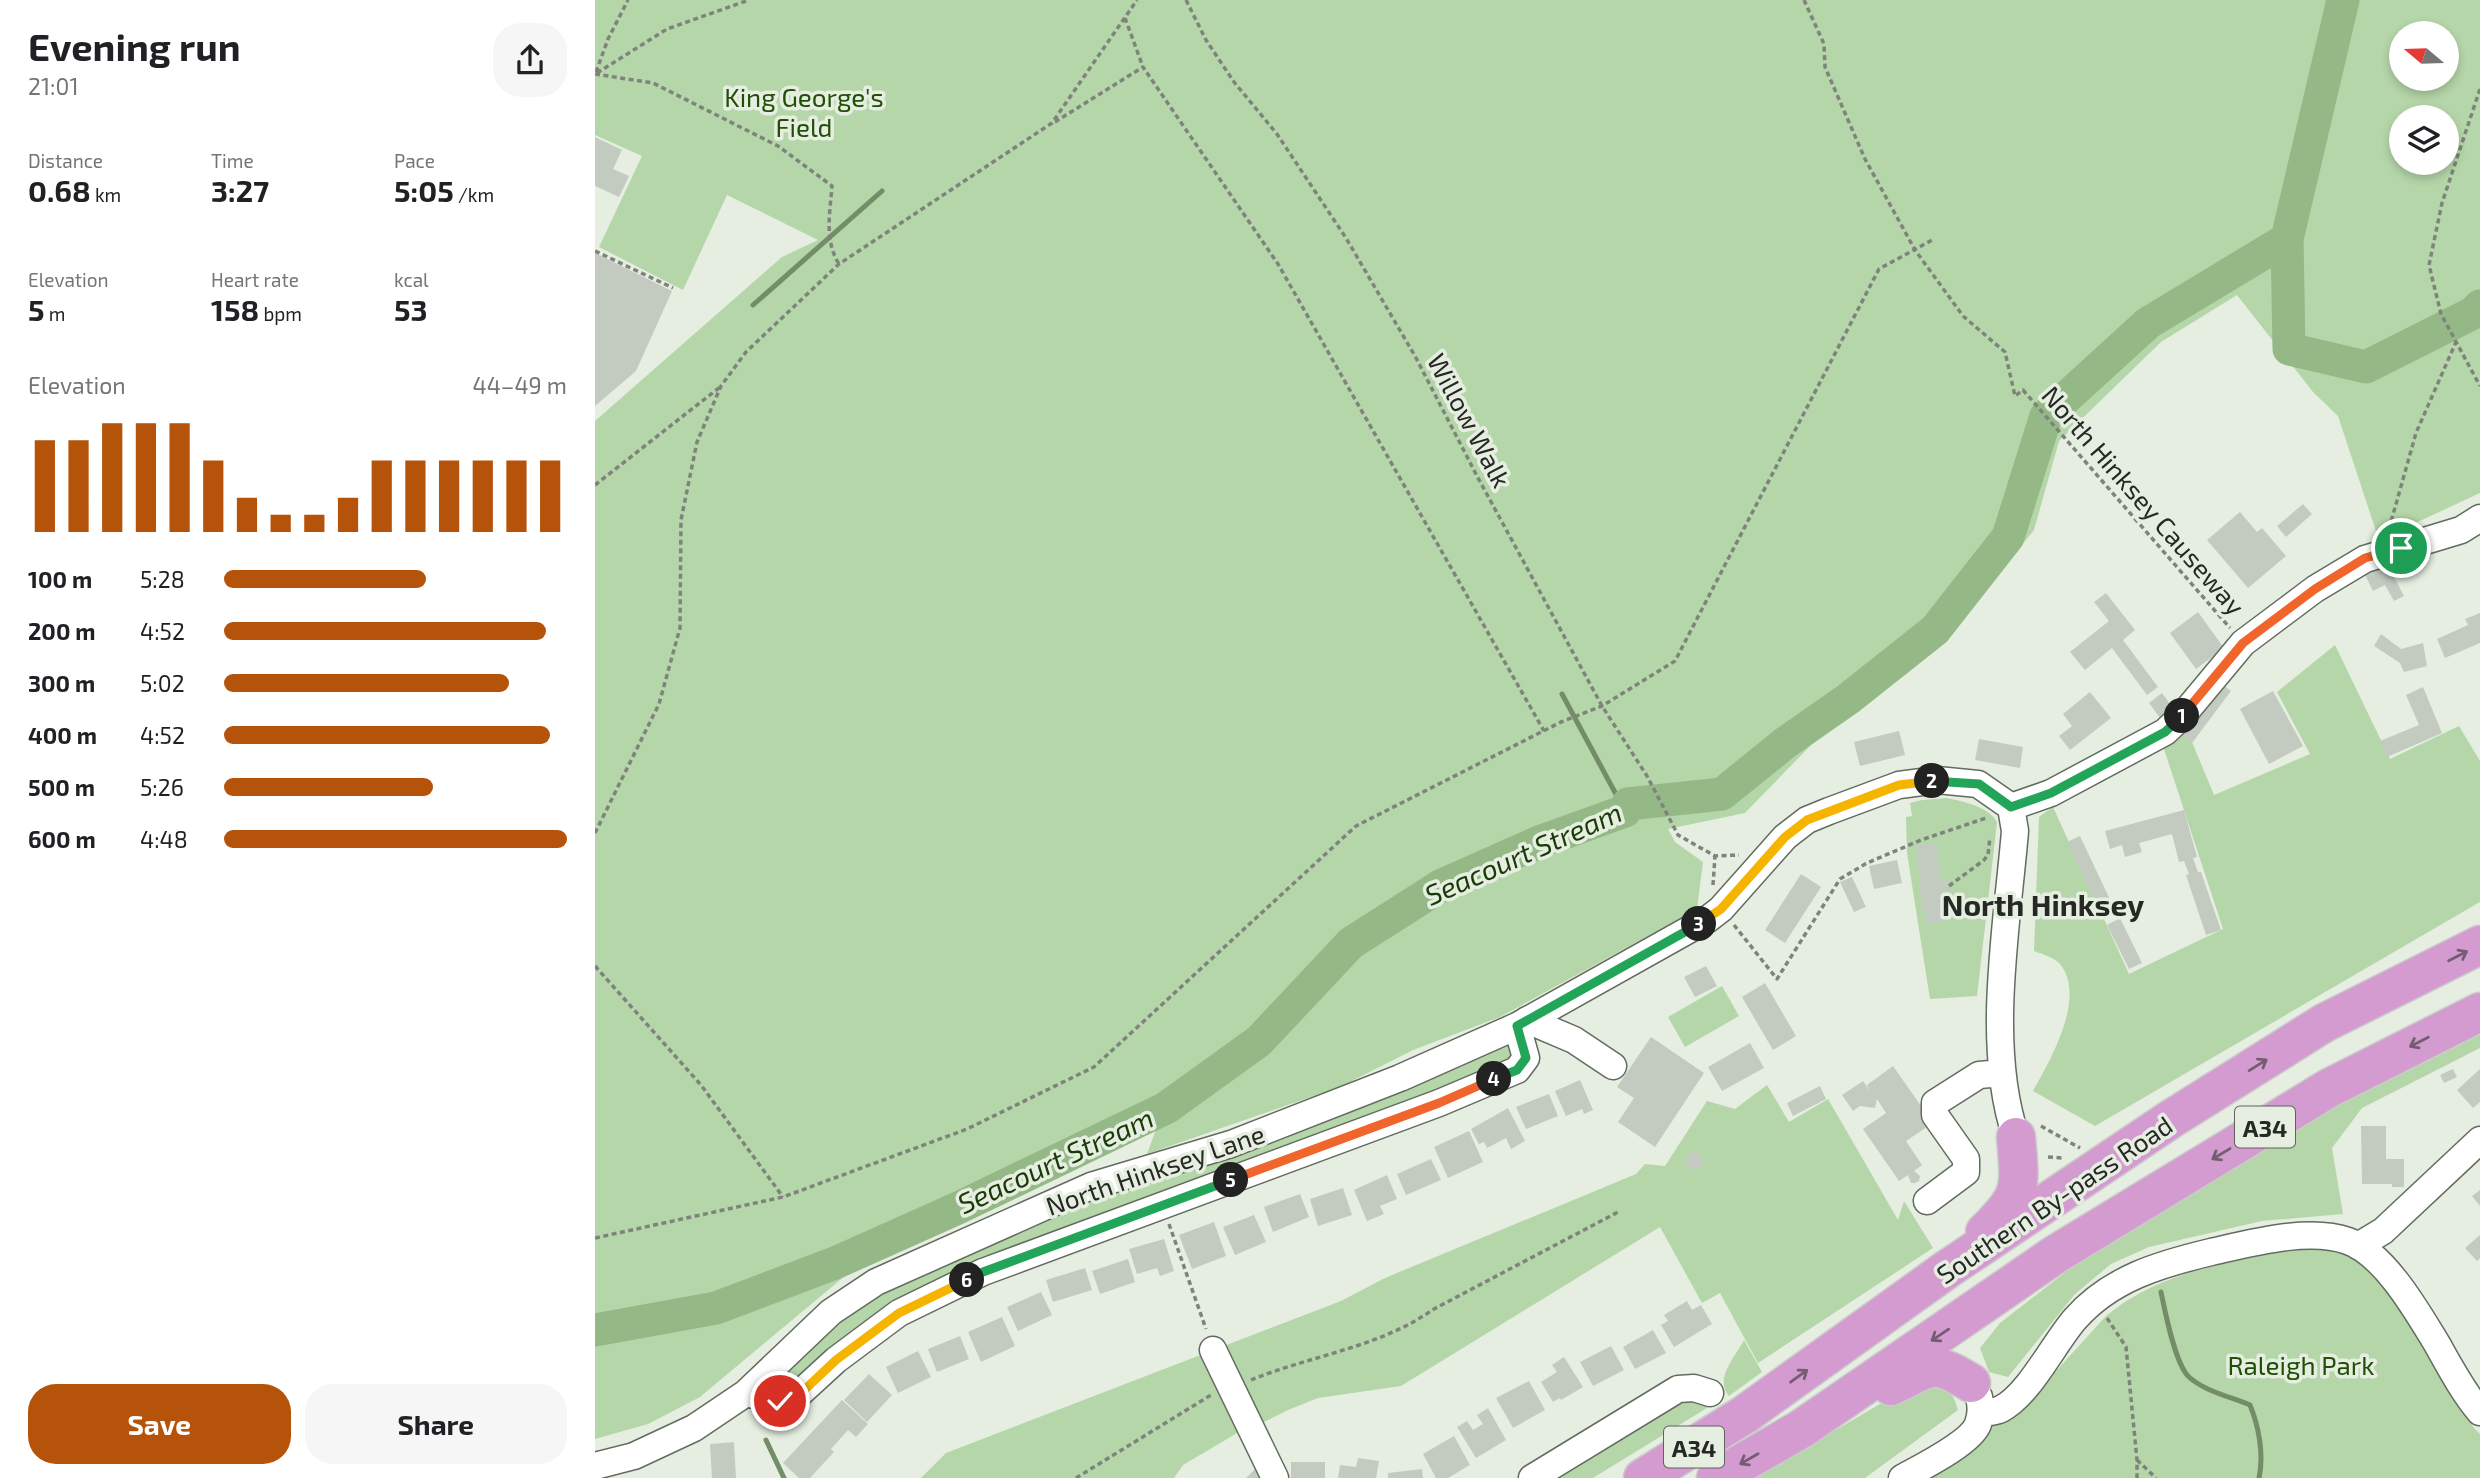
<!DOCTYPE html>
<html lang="en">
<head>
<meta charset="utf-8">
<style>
  :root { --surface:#fff; --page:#f6f6f6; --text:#202124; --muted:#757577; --accent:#b45309 }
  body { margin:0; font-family:"Exo 2",sans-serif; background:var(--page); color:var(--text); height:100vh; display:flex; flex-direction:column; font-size:26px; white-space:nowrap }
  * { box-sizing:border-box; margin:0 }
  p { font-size:23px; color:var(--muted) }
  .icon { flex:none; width:38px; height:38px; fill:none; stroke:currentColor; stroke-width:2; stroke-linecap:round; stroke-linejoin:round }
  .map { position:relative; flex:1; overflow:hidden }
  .details { display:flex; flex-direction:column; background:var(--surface); width:595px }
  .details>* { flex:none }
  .needle { width:46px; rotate:289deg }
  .buttons { position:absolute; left:1794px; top:21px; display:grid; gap:14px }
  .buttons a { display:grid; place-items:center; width:70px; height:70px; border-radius:50%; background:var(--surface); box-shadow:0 4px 10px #0003; font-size:35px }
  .pin { position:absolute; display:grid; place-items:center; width:60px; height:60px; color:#fff; margin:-30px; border:4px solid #fff; border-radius:50%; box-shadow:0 2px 7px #0007 }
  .km { position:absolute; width:35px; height:35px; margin:-18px; border-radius:50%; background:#222; color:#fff; font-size:19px; line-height:35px; text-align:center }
  .round { display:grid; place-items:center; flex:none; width:74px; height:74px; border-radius:28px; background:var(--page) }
  .head { display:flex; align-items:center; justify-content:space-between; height:119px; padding:0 28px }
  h1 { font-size:38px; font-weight:700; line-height:52px }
  .figures { display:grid; grid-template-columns:repeat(3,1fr); gap:10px; height:119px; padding:7px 28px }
  .figures div { display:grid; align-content:center }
  .figures b { font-size:30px; font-weight:700 }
  .figures small { font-size:19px; font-weight:400 }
  .figures p { font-size:19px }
  .chart { height:196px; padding:14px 28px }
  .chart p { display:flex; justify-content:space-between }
  .chart svg { width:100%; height:126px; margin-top:7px; stroke:var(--accent); stroke-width:6 }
  .primary-button { display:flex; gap:14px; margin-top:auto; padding:14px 28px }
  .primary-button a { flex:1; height:80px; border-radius:28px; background:var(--accent); color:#fff; font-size:28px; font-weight:700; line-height:80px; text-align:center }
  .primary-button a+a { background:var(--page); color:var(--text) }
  ul { padding:0 28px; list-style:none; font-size:23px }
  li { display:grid; grid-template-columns:112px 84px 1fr; align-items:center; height:52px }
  li i { height:18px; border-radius:9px; background:var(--accent) }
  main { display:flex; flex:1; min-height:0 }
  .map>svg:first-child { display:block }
  .green { fill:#b5d6a9; fill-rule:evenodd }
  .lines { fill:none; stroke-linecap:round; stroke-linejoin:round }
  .stream { stroke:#738d68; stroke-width:5 }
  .river { stroke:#94b886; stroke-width:33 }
  .building { fill:#c3cbc0 }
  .minor-casing { stroke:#636b60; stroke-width:29 }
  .highway-casing { stroke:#cbcbca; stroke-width:41 }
  .path { stroke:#7e837b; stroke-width:3.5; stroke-dasharray:5 3.5; stroke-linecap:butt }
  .minor { stroke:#fff; stroke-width:26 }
  .highway { stroke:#d49bd1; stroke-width:38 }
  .oneway { stroke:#745c71 }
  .split-1-casing { stroke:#fff; stroke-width:14 }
  .split-2-casing { stroke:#fff; stroke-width:14 }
  .split-3-casing { stroke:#fff; stroke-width:14 }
  .split-4-casing { stroke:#fff; stroke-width:14 }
  .split-5-casing { stroke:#fff; stroke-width:14 }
  .split-6-casing { stroke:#fff; stroke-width:14 }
  .split-7-casing { stroke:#fff; stroke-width:14 }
  .split-1 { stroke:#f0652b; stroke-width:9 }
  .split-2 { stroke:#22a559; stroke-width:9 }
  .split-3 { stroke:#f5b400; stroke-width:9 }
  .split-4 { stroke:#22a559; stroke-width:9 }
  .split-5 { stroke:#f0652b; stroke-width:9 }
  .split-6 { stroke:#22a559; stroke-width:9 }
  .split-7 { stroke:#f5b400; stroke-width:9 }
  .labels { text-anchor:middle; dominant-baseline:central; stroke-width:7; stroke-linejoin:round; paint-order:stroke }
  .shield { fill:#e5eee1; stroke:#5f635c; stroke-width:2 }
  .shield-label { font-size:24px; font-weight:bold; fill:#252823 }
  .park-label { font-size:26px; fill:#224f06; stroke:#e5eee1 }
  .street-label { font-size:26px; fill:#252823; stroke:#e5eee1 }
  .water-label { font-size:28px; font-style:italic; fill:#193b06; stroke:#e5eee1 }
  .quarter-label { font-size:30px; font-weight:bold; fill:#252823; stroke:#e5eee1 }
</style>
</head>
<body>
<main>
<section class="details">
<div class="head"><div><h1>Evening run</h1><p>21:01</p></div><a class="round"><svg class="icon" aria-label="share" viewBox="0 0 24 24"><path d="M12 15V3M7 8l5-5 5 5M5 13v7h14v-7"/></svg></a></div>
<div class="figures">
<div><p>Distance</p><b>0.68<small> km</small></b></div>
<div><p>Time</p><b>3:27</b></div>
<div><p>Pace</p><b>5:05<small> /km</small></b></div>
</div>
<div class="figures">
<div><p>Elevation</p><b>5<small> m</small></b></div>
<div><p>Heart rate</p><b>158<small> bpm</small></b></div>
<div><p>kcal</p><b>53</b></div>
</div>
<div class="chart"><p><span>Elevation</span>44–49 m</p>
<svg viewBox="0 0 160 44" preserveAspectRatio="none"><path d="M5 44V12M15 44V12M25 44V6M35 44V6M45 44V6M55 44V19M65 44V32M75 44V38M85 44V38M95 44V32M105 44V19M115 44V19M125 44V19M135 44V19M145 44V19M155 44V19"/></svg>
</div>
<ul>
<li><b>100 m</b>5:28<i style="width:59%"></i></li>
<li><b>200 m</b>4:52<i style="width:94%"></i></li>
<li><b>300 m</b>5:02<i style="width:83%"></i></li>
<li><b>400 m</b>4:52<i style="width:95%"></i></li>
<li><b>500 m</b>5:26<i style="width:61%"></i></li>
<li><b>600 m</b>4:48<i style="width:100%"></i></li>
</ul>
<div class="primary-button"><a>Save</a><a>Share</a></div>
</section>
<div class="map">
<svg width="1885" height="1478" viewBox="0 0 1885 1478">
  <rect width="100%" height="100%" fill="#e5eee1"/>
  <path class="green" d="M0,0H1885V493L1784,540L1743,416L1718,392L1642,295L1566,342L1464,441L1439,530L1348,643L1217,744L1150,813L1073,829L1080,842L1108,862L1102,909L905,1017L818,1050L745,1087L552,1154L569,1108L240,1263L121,1308L0,1330V421L187,257L223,240L132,195L88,290L4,247L47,156L0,135ZM1806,33H1852V79H1806ZM1806,117H1852V163H1806Z
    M1740,645L1795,759L1864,726L1885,761V902L1500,1126L1438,1091C1455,1060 1493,996 1464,963C1458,957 1447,954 1439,951L1444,817L1458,807L1534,974L1628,929L1568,746L1592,730L1619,795L1715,754L1682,692Z
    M1352,798C1369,802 1393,806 1402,822L1382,996L1335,999L1312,853L1311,817L1317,816L1315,803L1327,800Z
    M1127,986L1144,1016L1090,1047L1073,1017Z
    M1885,1025V1048L1767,1108L1737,1148L1748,1214L1667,1221L1554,1247L1516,1264L1480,1294L1413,1377L1394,1372L1385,1348L1405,1323L1544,1215Z
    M922,1026L931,1058L388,1272L205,1393H151L281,1282Z
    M1172,1085L1194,1122L1233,1099L1303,1220L1309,1201L1338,1248L1163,1363L1125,1293L1107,1303L1065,1227L806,1386L723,1398L693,1410L663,1425L649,1429L588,1465L579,1478H326L351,1453L746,1301L790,1278L1041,1174L1050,1164L1070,1166L1112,1101L1140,1109Z
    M1713,1246C1725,1248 1740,1248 1751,1252C1795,1269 1853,1385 1879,1428L1885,1434V1478H1320L1433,1402L1511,1316C1567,1269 1644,1261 1713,1246Z
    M263,1265L105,1397L53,1424L0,1439V1339L133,1318L162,1300Z
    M1149,1340L1167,1372L1134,1396C1119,1379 1140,1357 1149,1340Z
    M1329,1378C1348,1383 1358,1390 1363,1410L1270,1478H1159Z
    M1081,1395L1120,1403L998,1478H943Z"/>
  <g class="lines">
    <path class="stream" d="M158,305L287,191
      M967,694L1030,811
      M1566,1292C1570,1311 1580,1364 1594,1377C1609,1391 1636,1397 1655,1405C1664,1427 1669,1455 1664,1478
      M171,1440L189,1478"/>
    <path class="river" d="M1692,239L1748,0
      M0,1330L121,1308L240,1263L363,1208L571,1108L664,1041L756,943L847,885L944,842L1030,811L1033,804L1127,794L1190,743L1253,699L1340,630L1413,537L1451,416L1553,323L1692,239L1694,349L1771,367L1878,313L1885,306"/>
  </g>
  <path class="building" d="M0,137L27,150L18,169L34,176L24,197L0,186Z
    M0,253L77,291L41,371L0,406Z
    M1708,504L1717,514L1691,537L1682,526Z
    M1645,512L1662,532L1667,528L1691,556L1653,588L1612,540Z
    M1792,564L1809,596L1799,601L1790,585L1778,591L1770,575Z
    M1511,593L1540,630L1528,640L1563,687L1552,695L1517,648L1490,670L1475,652L1514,621L1499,602Z
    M1603,612L1629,648L1601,669L1575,633Z
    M1885,613V643L1850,658L1842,639L1873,625L1870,619Z
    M1786,634L1806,649L1828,643L1832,666L1809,672L1805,663L1779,646Z
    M1624,682L1636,691L1597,743L1585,734Z
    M1828,687L1847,733L1792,757L1785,741L1824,725L1811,695Z
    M1678,691L1708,746L1674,764L1645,709Z
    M1495,692L1516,718L1475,750L1464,736L1477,726L1468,714Z
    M1567,693L1578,708L1565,718L1554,703Z
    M1304,731L1310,755L1265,766L1259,742Z
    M1384,739L1428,747L1425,768L1380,760Z
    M1589,810L1602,857L1598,858L1603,872H1606L1626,930L1611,935L1591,875L1594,874L1589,861L1584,862L1577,834L1544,843L1547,852L1530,857L1527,845L1515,849L1510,831Z
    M1485,836L1518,906L1505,912L1472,842Z
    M1341,843L1346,881L1354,880L1355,891L1347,892L1349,922L1332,924L1330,909H1327L1321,845Z
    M1302,860L1307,883L1279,889L1274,866Z
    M1206,874L1226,887L1190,943L1170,930Z
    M1257,877L1271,907L1259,912L1245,882Z
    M1525,918L1547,963L1534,969L1512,925Z
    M1111,966L1122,986L1100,997L1089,977Z
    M1170,983L1201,1036L1178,1050L1147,997Z
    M1056,1037L1109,1073L1060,1147L1023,1122L1039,1098L1022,1087Z
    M1155,1043L1169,1068L1127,1091L1113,1067Z
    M1298,1066L1338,1123L1311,1141L1327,1165L1319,1171L1325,1176L1324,1181L1320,1183H1316L1313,1175L1304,1181L1268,1129L1291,1113L1282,1099L1280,1108L1265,1106L1258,1111L1247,1095L1268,1081L1275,1091L1272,1085Z
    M1858,1069L1862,1077L1849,1083L1845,1075Z
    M1885,1069V1102L1878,1108L1862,1090Z
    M985,1080L998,1110L989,1114L987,1109L971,1116L960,1091Z
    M1225,1086L1231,1099L1198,1116L1192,1103Z
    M954,1094L963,1116L931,1129L921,1107Z
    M913,1108L930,1141L916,1149L911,1138L892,1148L889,1142L884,1144L876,1129Z
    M1766,1126H1791V1159H1809V1187H1797V1184H1767Z
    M874,1131L888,1162L853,1178L839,1147Z
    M1090 1161a9 9 0 1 1 18 0a9 9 0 1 1-18 0Z
    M836,1159L846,1180L811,1195L802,1174Z
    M792,1175L802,1199L785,1206L789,1214L772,1221L759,1190Z
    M748,1188L757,1215L723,1226L715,1199Z
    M1885,1190V1206L1877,1196Z
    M705,1194L714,1217L678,1232L669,1207Z
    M659,1215L671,1242L640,1255L628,1227Z
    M619,1222L631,1256L597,1269L584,1235Z
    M1885,1235V1258L1882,1261L1870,1248Z
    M569,1239L579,1271L565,1276L562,1268L542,1274L534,1249Z
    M533,1259L540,1282L505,1294L497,1271Z
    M490,1268L497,1290L458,1302L451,1280Z
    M446,1292L457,1315L423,1331L412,1307Z
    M1092,1301L1097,1310L1106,1305L1117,1324L1079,1347L1066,1325L1073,1321L1069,1315Z
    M407,1317L420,1346L386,1362L373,1332Z
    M1058,1330L1071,1353L1040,1369L1028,1347Z
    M365,1336L374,1359L342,1372L333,1349Z
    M1016,1346L1029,1370L998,1386L985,1362Z
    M323,1351L336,1377L303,1393L291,1367Z
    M969,1357L988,1387L966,1400L965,1398L958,1402L946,1382L962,1372L957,1365Z
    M274,1374L297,1395L272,1422L249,1400Z
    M934,1381L950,1410L918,1428L901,1398Z
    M247,1400L273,1424L261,1437L253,1430L236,1449L239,1452L215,1478H204L188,1463Z
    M893,1408L911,1440L881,1458L862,1427L872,1421L878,1430L888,1424L882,1415Z
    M859,1436L875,1465L853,1478H841L828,1454Z
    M139,1442L141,1478H117L115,1444Z
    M763,1458L784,1461L781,1478H743L745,1465L761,1467Z
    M696,1462H730V1478H696Z
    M662,1467L673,1478H651Z
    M827,1469L828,1478H793V1473Z"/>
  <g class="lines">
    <defs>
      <path id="minor" d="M1416,807L1456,793L1570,732L1588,715L1648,643L1720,589L1770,559L1866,530L1885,518
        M932,1020L979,1040L1018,1066
        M1332,1201L1371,1172V1159L1340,1115V1103L1384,1075L1407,1073
        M1763,1246L1788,1231L1885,1140
        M618,1350L680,1478
        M151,1393L185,1401L205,1393L241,1360L304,1313L388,1272L844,1103L922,1070L931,1058L922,1026
        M1386,1413C1392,1412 1401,1412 1406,1409C1434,1395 1459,1343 1480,1319C1516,1278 1566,1264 1616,1252C1656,1243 1714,1227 1753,1241C1790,1254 1823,1313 1842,1344C1855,1367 1868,1392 1885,1412
        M0,1466L39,1456L99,1428L151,1393L236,1312L281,1282L496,1186L636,1144L805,1078L922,1026L1113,919L1126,909L1190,837L1212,820L1234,811L1304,785L1342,780L1383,784L1416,807L1420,831C1412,927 1390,1045 1421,1137
        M937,1478L1083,1389L1099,1388L1115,1393
        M1307,1478C1325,1468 1376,1443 1383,1424C1386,1416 1386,1405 1384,1397"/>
      <path id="highway" d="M1390,1232C1429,1194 1425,1188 1421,1137
        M1296,1386C1336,1367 1336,1358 1376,1383
        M1048,1478L1149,1415L1351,1270L1576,1119L1729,1023L1885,945
        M1121,1478L1206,1429L1461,1254L1734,1088L1885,1012"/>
    </defs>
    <use href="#minor" class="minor-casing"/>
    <use href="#highway" class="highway-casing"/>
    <path class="path" d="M591,0L611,40L639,82L682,134L751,238L820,356L882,476L1007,706L1052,776L1083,835L1120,856L1144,855
      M1209,0L1229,44L1230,67L1270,159L1320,250L1368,316L1410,352L1420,396L1428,390L1635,628
      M530,18L548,67
      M1,72L13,39L33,0
      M2,73L72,29L154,0
      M0,74L58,83L183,146L237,186C235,213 229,240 244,264
      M1885,89L1847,203L1834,265L1846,314L1885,386
      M460,122L548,67L683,264L949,731
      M0,251L78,288
      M0,485L125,387
      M1794,529L1821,433L1861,342
      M0,833L64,704L85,628L86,520L102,442L126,386L151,352L244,264L457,123L542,0
      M1118,885L1120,856
      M1354,886L1389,860L1393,855L1395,837
      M1139,925L1182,979L1245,879L1272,863L1326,840L1391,818
      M0,966L106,1085L188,1197
      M1446,1126L1485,1148
      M1453,1157L1468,1158
      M574,1224L611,1329
      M0,1238L188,1197L372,1129L499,1067L761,826L966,722L1007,706L1080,661L1284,269L1339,239
      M1512,1318L1531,1347L1542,1460V1478
      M656,1380C714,1356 786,1347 837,1310L1025,1211
      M1542,1460L1561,1478
      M481,1478L616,1395"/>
    <use href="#minor" class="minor"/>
    <use href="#highway" class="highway"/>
  </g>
  <defs><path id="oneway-shaft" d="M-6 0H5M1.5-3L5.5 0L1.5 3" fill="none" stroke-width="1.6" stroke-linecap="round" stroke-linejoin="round" transform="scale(1.75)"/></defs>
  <g class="oneway">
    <use href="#oneway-shaft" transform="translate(1863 956) rotate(-27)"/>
    <use href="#oneway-shaft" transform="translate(1824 1042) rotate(153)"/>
    <use href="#oneway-shaft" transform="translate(1663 1065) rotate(-32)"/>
    <use href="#oneway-shaft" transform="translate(1626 1154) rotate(149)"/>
    <use href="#oneway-shaft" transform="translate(1345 1335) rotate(146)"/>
    <use href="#oneway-shaft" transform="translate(1204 1376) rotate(-36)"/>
    <use href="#oneway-shaft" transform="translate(1154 1459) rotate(150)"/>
  </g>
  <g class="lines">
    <defs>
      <path id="split-1" d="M1587,716L1648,643L1720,589L1770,558L1806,548"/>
      <path id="split-2" d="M1337,781L1384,784L1416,807L1456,793L1570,732L1587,716"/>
      <path id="split-3" d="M1104,924L1126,909L1190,837L1212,820L1304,785L1337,781"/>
      <path id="split-4" d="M899,1079L922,1070L931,1058L922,1026L1104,924"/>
      <path id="split-5" d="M636,1180L844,1103L899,1079"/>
      <path id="split-6" d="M372,1280L388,1272L636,1180"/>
      <path id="split-7" d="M185,1401L205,1394L241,1360L304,1313L372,1280"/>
    </defs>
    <use href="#split-1" class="split-1-casing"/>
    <use href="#split-2" class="split-2-casing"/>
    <use href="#split-3" class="split-3-casing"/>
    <use href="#split-4" class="split-4-casing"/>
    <use href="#split-5" class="split-5-casing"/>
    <use href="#split-6" class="split-6-casing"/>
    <use href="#split-7" class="split-7-casing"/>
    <use href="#split-1" class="split-1"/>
    <use href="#split-2" class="split-2"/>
    <use href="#split-3" class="split-3"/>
    <use href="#split-4" class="split-4"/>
    <use href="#split-5" class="split-5"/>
    <use href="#split-6" class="split-6"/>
    <use href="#split-7" class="split-7"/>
  </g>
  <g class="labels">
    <g class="shield">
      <rect x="1640" y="1106.5" width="60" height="41" rx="5"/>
      <rect x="1069" y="1426.5" width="60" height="41" rx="5"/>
    </g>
    <g class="shield-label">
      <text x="1670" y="1127">A34</text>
      <text x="1099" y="1447">A34</text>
    </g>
    <g class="park-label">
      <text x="209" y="96">King George's<tspan x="209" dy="30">Field</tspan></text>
      <text x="1706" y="1364">Raleigh Park</text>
    </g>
    <g class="street-label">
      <text transform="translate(875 420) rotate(62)">Willow Walk</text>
      <text transform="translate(1549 500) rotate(49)">North Hinksey Causeway</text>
      <text transform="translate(560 1169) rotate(-19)">North Hinksey Lane</text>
      <text transform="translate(1459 1199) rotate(-34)">Southern By-pass Road</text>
    </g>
    <g class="water-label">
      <text transform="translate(928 853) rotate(-24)">Seacourt Stream</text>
      <text transform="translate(460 1160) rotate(-25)">Seacourt Stream</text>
    </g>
    <g class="quarter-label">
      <text x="1448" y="904">North Hinksey</text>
    </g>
  </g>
</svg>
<div class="buttons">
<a><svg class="needle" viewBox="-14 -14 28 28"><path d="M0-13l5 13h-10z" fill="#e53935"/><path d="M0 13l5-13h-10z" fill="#757577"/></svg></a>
<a><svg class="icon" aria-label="layers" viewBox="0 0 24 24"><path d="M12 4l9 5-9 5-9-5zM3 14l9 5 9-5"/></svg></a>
</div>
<div class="pin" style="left:1806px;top:548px;background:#1e9e55"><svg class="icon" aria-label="arrive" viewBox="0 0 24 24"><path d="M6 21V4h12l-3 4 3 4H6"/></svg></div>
<div class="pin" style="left:185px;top:1401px;background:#d93025"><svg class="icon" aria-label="check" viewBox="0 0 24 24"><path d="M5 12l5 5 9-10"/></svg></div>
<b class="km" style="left:1587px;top:716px">1</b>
<b class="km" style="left:1337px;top:781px">2</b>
<b class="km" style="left:1104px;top:924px">3</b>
<b class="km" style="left:899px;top:1079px">4</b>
<b class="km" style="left:636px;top:1180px">5</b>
<b class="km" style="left:372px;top:1280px">6</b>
</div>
</main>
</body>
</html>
